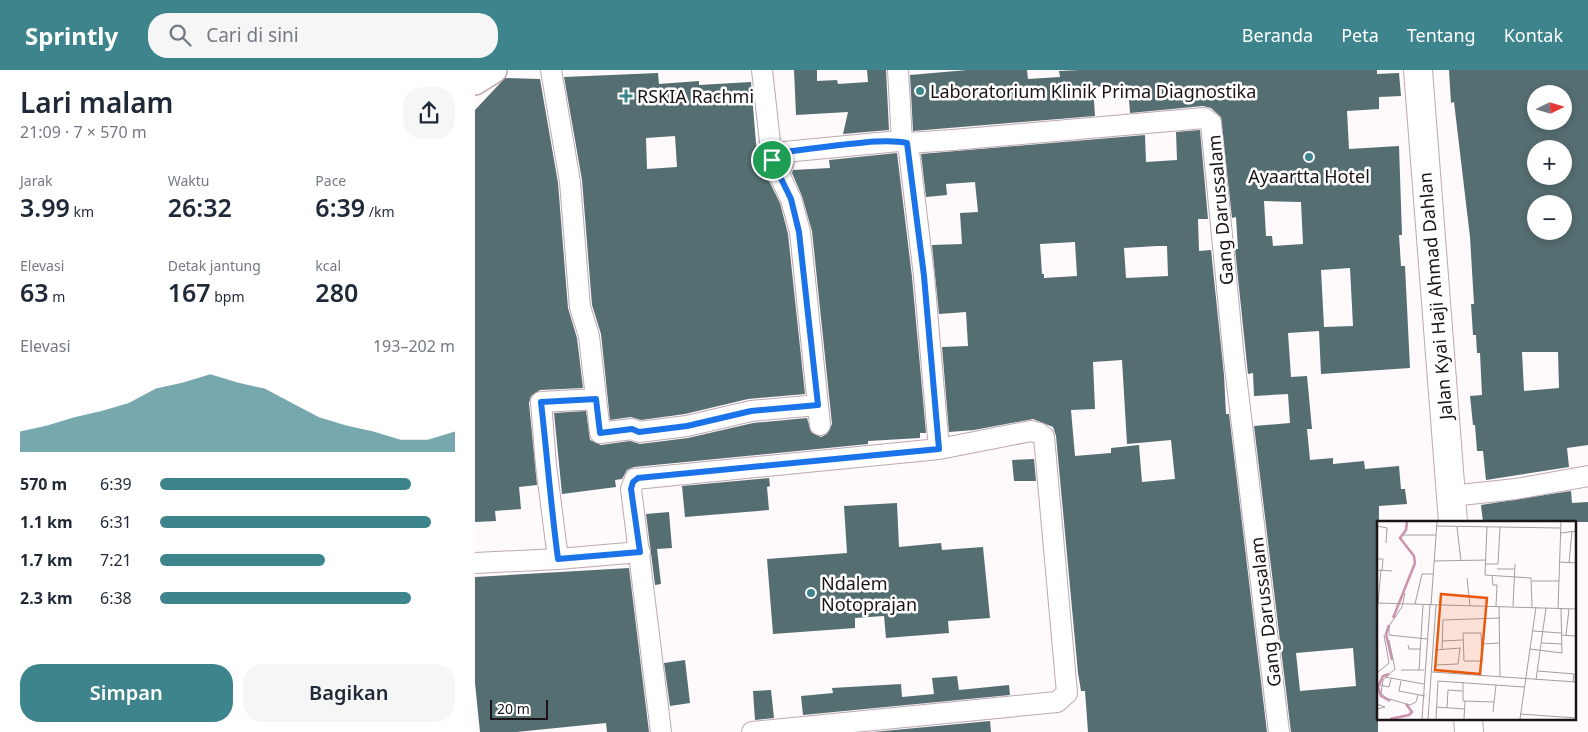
<!DOCTYPE html>
<html lang="id">
<head>
<meta charset="utf-8">
<style>
  :root { --surface:#fff; --page:#f6f6f7; --text:#1f2937; --muted:#747a83; --accent:#3d848d }
  body { margin:0; font-family:"Noto Sans",sans-serif; background:var(--page); color:var(--text); height:100vh; display:flex; flex-direction:column; font-size:19px; white-space:nowrap }
  * { box-sizing:border-box; margin:0 }
  p { font-size:16px; color:var(--muted) }
  .icon { flex:none; width:28px; height:28px; fill:none; stroke:currentColor; stroke-width:2; stroke-linecap:round; stroke-linejoin:round }
  .map { position:relative; flex:1; overflow:hidden }
  .side { display:flex; flex-direction:column; background:var(--surface); width:475px }
  .side>* { flex:none }
  .needle { width:32px; rotate:85deg }
  .controls { position:absolute; left:1052px; top:15px; display:grid; gap:10px }
  .controls a { display:grid; place-items:center; width:45px; height:45px; border-radius:50%; background:var(--surface); box-shadow:0 2px 8px #0003; font-size:25px }
  .scale { position:absolute; left:15px; bottom:12px; width:58px; box-sizing:border-box; padding-left:5px; border:2px solid #1c1317; border-top:0; font-size:14px; line-height:18px; white-space:nowrap; color:#1c1317; -webkit-text-stroke:4px #fff; paint-order:stroke }
  .pin { position:absolute; display:grid; place-items:center; width:42px; height:42px; color:#fff; margin:-21px; border:2px solid #fff; border-radius:50%; box-shadow:0 1px 5px #0007 }
  .round { display:grid; place-items:center; flex:none; width:52px; height:52px; border-radius:20px; background:var(--page) }
  .headline { display:flex; align-items:center; justify-content:space-between; height:85px; padding:0 20px }
  h1 { font-size:28px; font-weight:600; line-height:38px }
  .metrics { display:grid; grid-template-columns:repeat(3,1fr); gap:8px; height:85px; padding:5px 20px }
  .metrics div { display:grid; align-content:center }
  .metrics b { font-size:25px; font-weight:600 }
  .metrics small { font-size:14px; font-weight:400 }
  .metrics p { font-size:14px }
  .chart { height:140px; padding:10px 20px }
  .chart p { display:flex; justify-content:space-between }
  .chart svg { width:100%; height:90px; margin-top:5px; fill:var(--accent); opacity:.7 }
  .action { display:flex; gap:10px; margin-top:auto; padding:10px 20px }
  .action a { flex:1; height:58px; border-radius:20px; background:var(--accent); color:#fff; font-size:20px; font-weight:600; line-height:58px; text-align:center }
  .action a+a { background:var(--page); color:var(--text) }
  ul { padding:0 20px; list-style:none; font-size:16px }
  li { display:grid; grid-template-columns:80px 60px 1fr; align-items:center; height:38px }
  li i { height:12px; border-radius:6px; background:var(--accent) }
  header { display:flex; align-items:center; gap:30px; box-sizing:border-box; height:70px; padding:0 25px; background:var(--accent); color:#fff }
  header strong { font-size:24px }
  nav { display:flex; gap:28px; margin-inline-start:auto; font-size:18px }
  .search { width:350px; height:45px; background:var(--page); display:flex; align-items:center; gap:12px; box-sizing:border-box; padding:0 18px; border-radius:20px; color:var(--muted); font-size:19px }
  main { display:flex; flex:1; min-height:0 }
  .map>svg:first-child { display:block }
  .building { fill:#556e71; fill-rule:evenodd }
  .lines { fill:none; stroke-linecap:round; stroke-linejoin:round }
  .minor-casing { stroke:#bea7b1; stroke-width:22 }
  .tertiary-casing { stroke:#bea7b1; stroke-width:28 }
  .primary-casing { stroke:#bea7b1; stroke-width:30 }
  .minor { stroke:#fff; stroke-width:20 }
  .tertiary { stroke:#fff; stroke-width:25 }
  .primary { stroke:#fff; stroke-width:28 }
  .route-casing { stroke:#fff; stroke-width:10 }
  .route { stroke:#1a73e8; stroke-width:6 }
  .poi-dot { fill:#3d848d; stroke:#fff; stroke-width:2 }
  .labels { text-anchor:middle; dominant-baseline:central; stroke-width:5; stroke-linejoin:round; paint-order:stroke }
  .poi-label { font-size:18px; fill:#1c1317; stroke:#fff; text-anchor:start }
  .street-label { font-size:18px; fill:#1c1317; stroke:#fff }
  .inset-river { fill:none; stroke:#cd93ae; stroke-width:2.5 }
  .inset-road { fill:none; stroke:#a49da0; stroke-width:1 }
  .view { fill:#e8590c; fill-opacity:0.15; stroke:#e8590c; stroke-width:2.5 }
  .inset-edge { fill:none; stroke:#1c1317; stroke-width:2.5 }
</style>
</head>
<body>
<header>
<strong>Sprintly</strong>
<div class="search"><svg class="icon" aria-label="search" viewBox="0 0 24 24"><circle cx="10" cy="10" r="6"/><path d="M15 15l6 6"/></svg>Cari di sini</div>
<nav><a>Beranda</a><a>Peta</a><a>Tentang</a><a>Kontak</a></nav>
</header>
<main>
<section class="side">
<div class="headline"><div><h1>Lari malam</h1><p>21:09 · 7 × 570 m</p></div><a class="round"><svg class="icon" aria-label="share" viewBox="0 0 24 24"><path d="M12 15V3M7 8l5-5 5 5M5 13v7h14v-7"/></svg></a></div>
<div class="metrics">
<div><p>Jarak</p><b>3.99<small> km</small></b></div>
<div><p>Waktu</p><b>26:32</b></div>
<div><p>Pace</p><b>6:39<small> /km</small></b></div>
</div>
<div class="metrics">
<div><p>Elevasi</p><b>63<small> m</small></b></div>
<div><p>Detak jantung</p><b>167<small> bpm</small></b></div>
<div><p>kcal</p><b>280</b></div>
</div>
<div class="chart"><p><span>Elevasi</span>193–202 m</p>
<svg viewBox="0 0 160 44" preserveAspectRatio="none"><path d="M0 44V34L10 31L20 27L30 24L40 20L50 13L60 10L70 6L80 10L90 13L100 20L110 27L120 31L130 34L140 38L150 38L160 34V44z"/></svg>
</div>
<ul>
<li><b>570 m</b>6:39<i style="width:85%"></i></li>
<li><b>1.1 km</b>6:31<i style="width:92%"></i></li>
<li><b>1.7 km</b>7:21<i style="width:56%"></i></li>
<li><b>2.3 km</b>6:38<i style="width:85%"></i></li>
</ul>
<div class="action"><a>Simpan</a><a>Bagikan</a></div>
</section>
<div class="map">
<svg width="1113" height="662" viewBox="0 0 1113 662">
  <rect width="100%" height="100%" fill="#fef9fb"/>
  <path class="building" d="M319,0H342V11L362,10L363,14L393,12L392,0H411L414,60L368,64L373,42L321,45Z
    M492,0H552L553,9L585,7L584,1L605,0H902V4L924,3L926,26L904,27V39L872,41L874,79L924,76L927,165H924L926,196H930L935,298L846,304L844,261L813,263L816,307L832,306L837,359H832L835,390L858,388V394L889,391L890,399L924,396L926,419H930L932,434L904,436L903,662H816L779,356L815,353L813,324L779,326L778,303L773,304L760,179H763L761,147L757,148L746,47L736,38L728,36L655,43L653,15L618,17L620,46L438,61L435,5ZM789,131L826,132L828,174L798,176L797,166H791ZM875,198L878,256L849,257L846,200ZM878,578L881,616L825,621L821,583Z
    M974,0H1113V375L1092,378L1094,397L1011,410L1008,381H1002L1000,355H998L995,326L1007,325L1005,283H1002L1001,265H998L996,234H999L995,167L979,32L976,33ZM1061,24H1089V51H1061ZM1061,79H1089V106H1061ZM1061,134H1089V161H1061ZM1047,282H1083L1084,318L1049,321Z
    M183,3L184,14L224,11V15L276,12L283,98L287,97L305,133L313,164L330,324L273,329L210,344L166,350L156,347L135,350L126,264L117,235L107,110L89,7ZM200,66L202,97L172,99L171,68Z
    M30,8L65,9L83,113L93,238L102,268L108,318L65,320L56,326L54,333L62,415L44,417L46,439L20,441L21,451L0,452V40Z
    M725,60L733,149H723L724,181L736,180L749,305L751,344H754L792,662H613L610,621H606L603,603L581,366L578,357L558,349L499,360L474,362L467,277L493,276L491,242L464,244L457,175L487,174L485,143L503,142L500,112L471,114L472,125L451,127L446,84L670,65L671,92L702,90L701,62ZM600,172L602,206L569,208V204H567L565,174ZM682,176H692L693,206L651,208L649,178ZM647,290L652,374L696,370L700,409L667,412L664,375L636,378V383L600,386L596,340L620,339L618,292Z
    M422,83L437,207L451,363H445V368L393,371V374L159,397L152,400L147,409L140,410L141,417L87,424L79,343L111,341L115,370L126,375L155,371L165,374L213,368L278,353L332,348L336,362L346,367L352,364L357,354L337,161L327,126L317,103L318,100L355,98L354,90Z
    M559,389L561,411H539L537,390Z
    M294,408L295,416L292,417L294,440L210,447L207,416Z
    M1096,421L1097,433L1113,432V452H1008L1006,435Z
    M422,433L424,477L466,473L467,480L508,477L515,548L473,551L474,563L411,568L409,546L380,548V558L298,564L292,489L372,483L369,436Z
    M194,442L197,478L182,479L186,514L180,515L171,444Z
    M154,498L174,662H132L131,653L41,662H5L0,613V507Z
    M210,590L215,633L195,636L189,593Z
    M482,606L484,620L534,615L535,625L328,645L326,626L358,623L357,618L426,614L427,627L459,624L457,608Z
    M296,620L299,648L280,650L278,621Z
    M515,651L516,662H398Z"/>
  <g class="lines">
    <defs>
      <path id="minor" d="M76,0L95,112L105,237L114,266L125,363L157,359L164,362L212,356L276,341L343,335
        M287,0L297,90L316,129L325,162L345,355
        M423,0L427,72
        M433,73L449,206L464,379
        M297,90L304,103L309,91V82L424,71L433,73L478,70L729,48L736,53L759,289L804,662
        M976,426L1041,419L1113,406
        M83,489L71,395L66,332L121,329
        M0,493L83,489L165,482
        M186,662L156,419L160,409L464,379L556,361L564,363L569,367L592,623L582,632L277,662"/>
      <path id="tertiary" d="M0,12L19,0"/>
      <path id="primary" d="M943,0L978,452
        M993,648L994,662"/>
    </defs>
    <use href="#minor" class="minor-casing"/>
    <use href="#tertiary" class="tertiary-casing"/>
    <use href="#primary" class="primary-casing"/>
    <use href="#minor" class="minor"/>
    <use href="#tertiary" class="tertiary"/>
    <use href="#primary" class="primary"/>
  </g>
  <g class="lines">
    <defs>
      <path id="route" d="M297,90L316,129L324,162L343,335L276,341L212,356L164,362L157,359L125,363L121,329L66,332C72,385 76,437 83,489L165,482L156,419L158,412L163,408L464,379L449,206L432,73C406,67 339,79 309,82V91L304,103L297,90"/>
    </defs>
    <use href="#route" class="route-casing"/>
    <use href="#route" class="route"/>
  </g>
  <g class="poi-dot">
    <circle cx="445" cy="21" r="5"/>
    <path d="M148.5 18.5h5v5h5v5h-5v5h-5v-5h-5v-5h5z"/>
    <circle cx="834" cy="87" r="5"/>
    <circle cx="336" cy="523" r="5"/>
  </g>
  <g class="labels">
    <g class="poi-label">
      <text x="455" y="21">Laboratorium Klinik Prima Diagnostika</text>
      <text x="162" y="26">RSKIA Rachmi</text>
      <text x="834" y="106" text-anchor="middle">Ayaartta Hotel</text>
      <text x="346" y="513">Ndalem<tspan x="346" dy="21">Notoprajan</tspan></text>
    </g>
    <g class="street-label">
      <text transform="translate(745 140) rotate(-95)">Gang Darussalam</text>
      <text transform="translate(960 226) rotate(-95)">Jalan Kyai Haji Ahmad Dahlan</text>
      <text transform="translate(790 542) rotate(-97)">Gang Darussalam</text>
    </g>
  </g>
  <g transform="translate(902 451)">
    <rect width="199" height="199" fill="#fef9fb"/>
    <path class="inset-river" d="M16,97L38,42L37,35L23,17L29,9L30,1M12,104L9,113L15,139M12,153L6,155L1,166L4,175L13,180M13,198L32,194L35,191L29,183"/>
    <path class="inset-road" d="M0,5L10,7L9,22M60,5L183,7M110,5L108,54L154,57L155,86M80,6L84,40M184,12L199,10M26,14H59M0,38H6L5,49M57,40L109,39M183,41L199,42M192,42L195,10M109,43H121L123,6M120,48H137M0,49L15,50M115,55L116,64H120L119,85M90,57L93,85M155,60H182M28,72L25,86L12,105V114L50,118M0,82L199,88M1,82L4,49M38,83L45,53H56M54,84L60,1M122,85L123,156M136,85L138,43M181,87L184,1M156,110L184,112M86,112H104L105,140H87ZM184,114L199,115M189,114L192,88M12,119L18,148L6,159L4,172L9,177L33,184L39,181L41,174M65,120L86,119M165,122L185,123M104,123L123,122M31,124L32,128H44M153,128L185,132L184,87M58,129L84,127M65,129L66,99L123,97M81,143L83,127M58,144L81,143M24,149H47M42,149L46,84M161,150L197,153L196,161M55,151L199,161M0,152L12,142L7,114M8,156L47,163M159,159L169,87M24,160L22,170L48,175M86,161V180L117,181M3,164L12,166L14,158M0,183L8,186L0,188M59,186L88,188M70,187L71,169L85,170M116,191L119,164M143,193L199,197M45,198L53,84M51,198L59,84M59,198L61,160L147,166M87,198L88,180M143,198L159,86"/>
    <path class="view" d="M64,73L110,77L103,153L58,149Z"/>
    <rect width="199" height="199" class="inset-edge"/>
  </g>
</svg>
<div class="controls">
<a><svg class="needle" viewBox="-14 -14 28 28"><path d="M0-13l5 13h-10z" fill="#e53935"/><path d="M0 13l5-13h-10z" fill="#747a83"/></svg></a>
<a>+</a>
<a>−</a>
</div>
<div class="scale">20 m</div>
<div class="pin" style="left:297px;top:90px;background:#1e9e55"><svg class="icon" aria-label="arrive" viewBox="0 0 24 24"><path d="M6 21V4h12l-3 4 3 4H6"/></svg></div>
</div>
</main>
</body>
</html>
